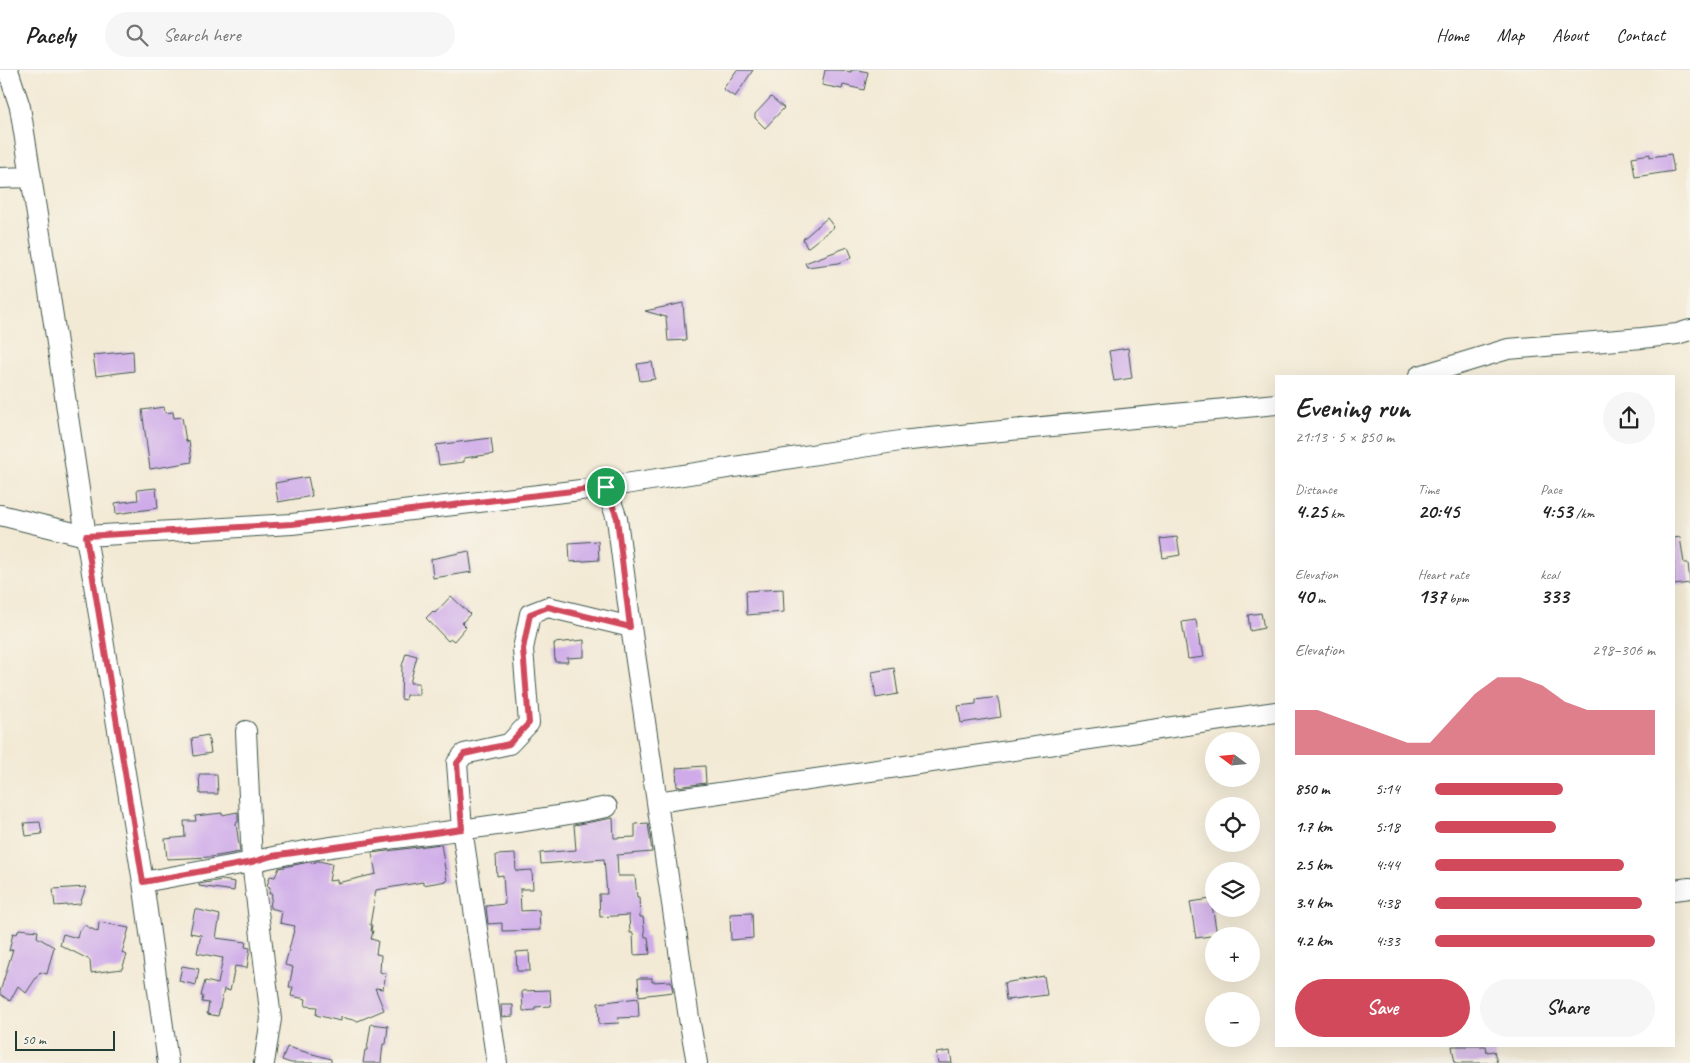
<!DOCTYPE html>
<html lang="en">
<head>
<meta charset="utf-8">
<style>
  :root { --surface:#fff; --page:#f6f6f6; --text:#222; --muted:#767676; --line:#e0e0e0; --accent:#d1495b }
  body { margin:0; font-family:Caveat,sans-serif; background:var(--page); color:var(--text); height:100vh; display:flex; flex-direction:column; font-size:19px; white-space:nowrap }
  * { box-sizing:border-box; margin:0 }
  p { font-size:16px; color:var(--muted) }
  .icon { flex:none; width:28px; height:28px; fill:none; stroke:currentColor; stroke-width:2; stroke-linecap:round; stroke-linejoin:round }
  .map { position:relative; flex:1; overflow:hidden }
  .drawer { position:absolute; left:1275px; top:305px; width:400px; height:672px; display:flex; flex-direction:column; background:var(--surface); border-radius:0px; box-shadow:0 5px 20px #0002 }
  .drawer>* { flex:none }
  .needle { width:32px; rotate:286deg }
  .buttons { position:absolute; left:1205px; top:662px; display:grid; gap:10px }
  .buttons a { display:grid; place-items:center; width:55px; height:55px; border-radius:50%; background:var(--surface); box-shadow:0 5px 20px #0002; font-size:25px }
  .scale { position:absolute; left:15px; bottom:12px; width:100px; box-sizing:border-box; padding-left:5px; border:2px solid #1f3d34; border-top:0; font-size:14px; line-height:18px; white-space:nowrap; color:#1f3d34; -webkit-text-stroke:4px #f7f3e8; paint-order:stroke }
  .pin { position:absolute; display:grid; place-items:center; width:42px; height:42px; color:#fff; margin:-21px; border:2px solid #fff; border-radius:50%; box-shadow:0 1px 5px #0007 }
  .round { display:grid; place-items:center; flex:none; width:52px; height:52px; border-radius:26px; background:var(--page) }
  .overview { display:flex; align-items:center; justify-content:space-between; height:85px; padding:0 20px }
  h1 { font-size:28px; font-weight:600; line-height:38px }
  .stats { display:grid; grid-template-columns:repeat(3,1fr); gap:8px; height:85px; padding:5px 20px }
  .stats div { display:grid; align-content:center }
  .stats b { font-size:21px; font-weight:600 }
  .stats small { font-size:14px; font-weight:400 }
  .stats p { font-size:14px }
  .chart { height:140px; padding:10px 20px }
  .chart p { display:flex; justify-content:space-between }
  .chart svg { width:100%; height:90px; margin-top:5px; fill:var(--accent); opacity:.7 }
  .cta { display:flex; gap:10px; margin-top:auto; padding:10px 20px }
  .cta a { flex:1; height:58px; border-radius:30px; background:var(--accent); color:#fff; font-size:20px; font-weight:600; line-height:58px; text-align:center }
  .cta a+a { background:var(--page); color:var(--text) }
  ul { padding:0 20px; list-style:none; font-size:16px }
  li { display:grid; grid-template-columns:80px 60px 1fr; align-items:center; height:38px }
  li i { height:12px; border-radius:6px; background:var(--accent) }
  header { display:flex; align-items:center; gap:30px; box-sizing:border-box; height:70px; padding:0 25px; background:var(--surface); border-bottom:1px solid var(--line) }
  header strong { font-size:24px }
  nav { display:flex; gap:28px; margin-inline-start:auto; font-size:18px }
  .search { width:350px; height:45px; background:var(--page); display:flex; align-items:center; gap:12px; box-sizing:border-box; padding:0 18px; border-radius:28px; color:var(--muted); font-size:19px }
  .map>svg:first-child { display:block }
  .building { fill:#cface9 }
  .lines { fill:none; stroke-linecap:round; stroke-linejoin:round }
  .minor-casing { stroke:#3f574c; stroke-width:22 }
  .minor { stroke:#fff; stroke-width:20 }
  .route-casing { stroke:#fff; stroke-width:10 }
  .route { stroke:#d1495b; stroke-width:6 }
</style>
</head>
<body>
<header>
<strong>Pacely</strong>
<div class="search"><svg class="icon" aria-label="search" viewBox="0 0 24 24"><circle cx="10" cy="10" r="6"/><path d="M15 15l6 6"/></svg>Search here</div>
<nav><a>Home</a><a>Map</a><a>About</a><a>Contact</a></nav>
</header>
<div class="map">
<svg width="1690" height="993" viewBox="0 0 1690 993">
  <rect width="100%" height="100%" fill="#f7f3e8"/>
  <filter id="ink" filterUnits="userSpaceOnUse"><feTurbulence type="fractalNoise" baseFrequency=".02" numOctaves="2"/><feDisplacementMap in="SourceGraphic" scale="10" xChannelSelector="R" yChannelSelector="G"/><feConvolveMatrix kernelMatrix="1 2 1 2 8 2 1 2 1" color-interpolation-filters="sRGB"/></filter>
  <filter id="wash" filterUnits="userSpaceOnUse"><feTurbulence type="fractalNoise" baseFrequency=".0096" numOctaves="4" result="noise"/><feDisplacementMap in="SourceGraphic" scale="20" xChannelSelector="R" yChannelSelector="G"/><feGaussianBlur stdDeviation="1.12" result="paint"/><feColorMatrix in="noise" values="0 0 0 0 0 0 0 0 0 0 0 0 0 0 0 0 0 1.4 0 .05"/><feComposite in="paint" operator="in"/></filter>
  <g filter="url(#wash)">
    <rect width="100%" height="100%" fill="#f3ead5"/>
    <g id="blocks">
      <path class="building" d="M737,0H753L735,27L723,19Z
        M825,0H839L851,2V0H858L868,2L864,20L843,15L842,19L822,15Z
        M771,27L784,38L765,58L755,48V44Z
        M1650,84V87L1671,84L1674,101L1635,107L1632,87Z
        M827,148L834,157L807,178L803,169Z
        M848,177L852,187L839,193L807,197L805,193Z
        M683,233L686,270L668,271L666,247L645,241Z
        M1128,278L1132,308L1114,311L1109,281Z
        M133,281L134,301L96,306L93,285Z
        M652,292L655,309L640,311L637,294Z
        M164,337L165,343L173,342L174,348L182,347L186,372L189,371L192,392L150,399L142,340Z
        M491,368L493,384L464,388V392L439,395L436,375Z
        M308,407L312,426L278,432L275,413Z
        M156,418L158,438L116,444L115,433L138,430L137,420Z
        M1177,467L1180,485L1163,488L1160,469Z
        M1680,467L1684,493H1688L1690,513L1674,515V468Z
        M598,471L599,490L570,492L569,473Z
        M469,481L472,502L433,508L431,489Z
        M783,519L784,542L747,545L746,521Z
        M451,526L470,544L462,553L466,557L454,571L451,569L448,571L426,548L433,541L435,543Z
        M1261,543L1264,558L1250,561L1248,545Z
        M1196,550L1200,576H1202L1204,587L1188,589L1182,552Z
        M584,570V587L567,588L568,592H555L554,573Z
        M406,583L417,586L410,613H419V625H406L405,630L401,629L402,596Z
        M894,598L898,624L876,628L872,602Z
        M998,627L1001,647L961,653L958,636L976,634V630Z
        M208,665L211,683L194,686L192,668Z
        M705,696L706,713L677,717L676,698Z
        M199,704H217L218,724H200Z
        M238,742V752L236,753L240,782L211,787L167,789L165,769L185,767L184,751H196L195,746L222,743V745Z
        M613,748L614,768L635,767V754L648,753L652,782L617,785L618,806H635L637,827H639L640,847H643L645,867H648L650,884L634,885L633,863H630L629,845L600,847L599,824H607L604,789L541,794L540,783L576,780L574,755Z
        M40,752L42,764L26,766L24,753Z
        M441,774L447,811L423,815V812L376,820L370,855H372L371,861H373L371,869L378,871L376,884L381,885L380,902L386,904L383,919L375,918L384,940L358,951L340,947V951L316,945L317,937L305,936L306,929L291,926L293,917H289L293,897L285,895L295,856L280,853L282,841L270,838L272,824H269L270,817L267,816L270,806L275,807L279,798L309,792L315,793V791H319L332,794L329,811L337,810V813L376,804L372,783Z
        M515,784L516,801L532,800L533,819H520L521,841L539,840L540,860L502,861V853L488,854L486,836L505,834L503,805L497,806L496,785Z
        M222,810L235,812L234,821L199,816V814Z
        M86,817L80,834L55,836L53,819Z
        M1211,829L1217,865L1196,868L1190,832Z
        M195,839L220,845L216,868L246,872L245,877L250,878L247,898L235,896L230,921L224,919L218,946L207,944L209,933L202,932L203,926H201L205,911L218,914L223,888L197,883L201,865L190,863Z
        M752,843L753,868L731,870L730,844Z
        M99,852L129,858L122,883L127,885L122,899L91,903L90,890L60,875L63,864L77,868L79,860H81L84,855L98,862Z
        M19,859L38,861L37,867L54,877L47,904L40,902L26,923L18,916L10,931L0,924V922L13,879L9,881L13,863L17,864Z
        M529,881L530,901H517L516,882Z
        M182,896L199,899L196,915L179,911Z
        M1044,906L1047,925L1006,930L1004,913Z
        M638,908H652V912L671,911L673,922L639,926Z
        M550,920L551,936L535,937V940L523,941L522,921Z
        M638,928L639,947L618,948L619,953L599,954L598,933Z
        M501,935H513V946L502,947Z
        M371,954L388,956L386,974H383L381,993H363L365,980H367Z
        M1452,976H1486L1487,982L1494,981L1497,993H1455Z
        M287,977L331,989V993H291L282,990Z
        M950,981L952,993H938L936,983Z"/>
    </g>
  </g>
  <g filter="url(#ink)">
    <use href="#blocks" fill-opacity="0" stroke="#3f574c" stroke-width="1"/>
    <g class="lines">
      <defs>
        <path id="minor" d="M0,108L31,107
          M1419,306L1508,279L1642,268L1677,264L1690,260
          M606,417L617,449L631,557L689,948L697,993
          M0,445L86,466L52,240L20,37L8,0
          M657,732L1276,642
          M143,812L252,792L246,661
          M1674,820L1690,818
          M168,993L143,812L86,466L292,454L606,417L900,371L1276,334
          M264,993L271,949L252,792C289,782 327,778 365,772C446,761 527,753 607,737
          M497,993L462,759L457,693L464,684L509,674L529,653L523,579L530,544L548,537L631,557"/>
      </defs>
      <use href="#minor" class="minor-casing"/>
      <use href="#minor" class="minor"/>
    </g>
  </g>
  <g class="lines" filter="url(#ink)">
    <defs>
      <path id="route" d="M606,417L617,448L630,557L548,537L530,544L523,579L529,653L509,674L464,684L457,693L462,759L272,786L252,792L143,812L86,466L292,454Z"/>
    </defs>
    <use href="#route" class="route-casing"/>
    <use href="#route" class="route"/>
  </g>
</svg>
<div class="buttons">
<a><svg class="needle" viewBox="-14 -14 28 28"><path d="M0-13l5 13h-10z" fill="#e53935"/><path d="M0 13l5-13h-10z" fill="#767676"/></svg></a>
<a><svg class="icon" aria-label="locate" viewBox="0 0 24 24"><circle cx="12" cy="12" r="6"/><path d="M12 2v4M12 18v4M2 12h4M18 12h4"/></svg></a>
<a><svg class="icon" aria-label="layers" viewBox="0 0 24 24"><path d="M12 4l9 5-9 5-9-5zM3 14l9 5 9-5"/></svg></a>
<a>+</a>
<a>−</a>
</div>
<div class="scale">50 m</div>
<div class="pin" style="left:606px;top:417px;background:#1e9e55"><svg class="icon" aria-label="arrive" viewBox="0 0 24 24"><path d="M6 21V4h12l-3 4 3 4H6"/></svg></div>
<section class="drawer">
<div class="overview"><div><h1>Evening run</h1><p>21:13 · 5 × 850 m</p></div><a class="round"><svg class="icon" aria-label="share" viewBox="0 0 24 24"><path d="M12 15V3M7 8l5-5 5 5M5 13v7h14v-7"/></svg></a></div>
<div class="stats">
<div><p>Distance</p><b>4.25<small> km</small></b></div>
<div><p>Time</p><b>20:45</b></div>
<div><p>Pace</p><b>4:53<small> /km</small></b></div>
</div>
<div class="stats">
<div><p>Elevation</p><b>40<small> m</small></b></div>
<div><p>Heart rate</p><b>137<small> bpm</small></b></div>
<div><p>kcal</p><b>333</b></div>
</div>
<div class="chart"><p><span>Elevation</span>298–306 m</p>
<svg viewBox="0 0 160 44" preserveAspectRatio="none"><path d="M0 44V22L10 22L20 26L30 30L40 34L50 38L60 38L70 26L80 14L90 6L100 6L110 10L120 18L130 22L140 22L150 22L160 22V44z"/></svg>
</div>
<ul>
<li><b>850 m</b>5:14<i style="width:58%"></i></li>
<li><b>1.7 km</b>5:18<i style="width:55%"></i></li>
<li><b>2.5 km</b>4:44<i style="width:86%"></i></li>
<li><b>3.4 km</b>4:38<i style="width:94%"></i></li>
<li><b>4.2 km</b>4:33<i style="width:100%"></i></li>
</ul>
<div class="cta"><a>Save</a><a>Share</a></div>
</section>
</div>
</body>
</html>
